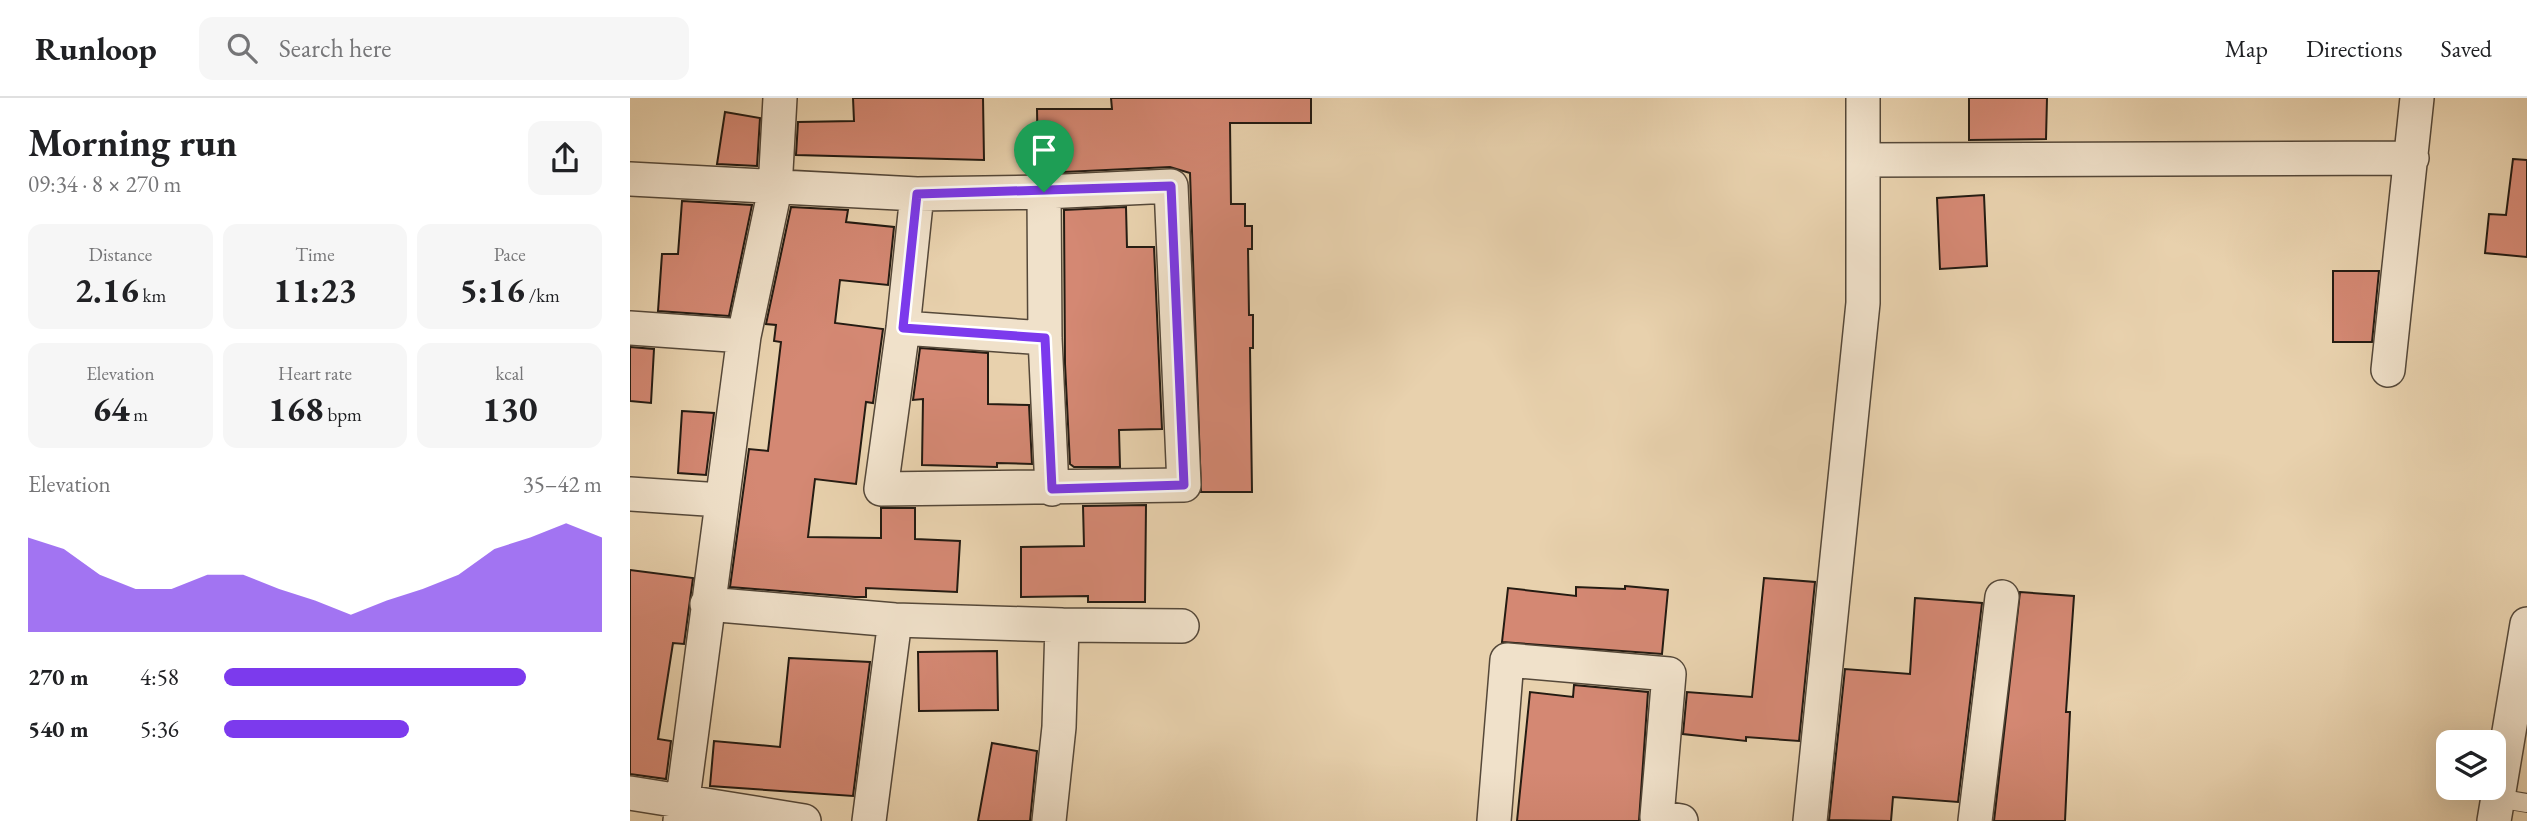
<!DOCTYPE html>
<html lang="en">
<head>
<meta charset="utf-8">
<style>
  :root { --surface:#fff; --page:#f6f6f6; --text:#202124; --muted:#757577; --line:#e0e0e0; --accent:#7c3aed }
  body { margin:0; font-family:"EB Garamond",serif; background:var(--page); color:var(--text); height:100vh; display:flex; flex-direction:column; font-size:26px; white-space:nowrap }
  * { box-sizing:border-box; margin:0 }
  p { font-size:23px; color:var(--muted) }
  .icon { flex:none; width:38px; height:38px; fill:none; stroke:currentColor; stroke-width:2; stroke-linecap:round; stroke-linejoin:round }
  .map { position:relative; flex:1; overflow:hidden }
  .panel { display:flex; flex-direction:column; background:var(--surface); width:630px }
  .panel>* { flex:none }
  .controls { position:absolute; left:1806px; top:632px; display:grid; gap:14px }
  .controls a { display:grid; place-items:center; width:70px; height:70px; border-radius:14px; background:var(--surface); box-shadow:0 7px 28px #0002; font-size:35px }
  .pin { position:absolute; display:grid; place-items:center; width:60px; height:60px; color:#fff; margin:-72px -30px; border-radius:50% 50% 50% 0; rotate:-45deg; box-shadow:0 0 7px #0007 }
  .pin .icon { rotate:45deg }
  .round { display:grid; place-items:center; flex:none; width:74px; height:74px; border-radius:14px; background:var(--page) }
  .head { display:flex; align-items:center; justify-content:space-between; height:119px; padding:0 28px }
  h1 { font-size:38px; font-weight:700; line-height:52px }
  .metrics { display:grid; grid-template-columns:repeat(3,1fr); gap:10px; height:119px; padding:7px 28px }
  .metrics div { display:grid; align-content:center; border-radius:14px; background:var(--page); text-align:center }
  .metrics b { font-size:35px; font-weight:700 }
  .metrics small { font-size:19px; font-weight:400 }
  .metrics p { font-size:19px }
  .chart { height:196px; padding:14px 28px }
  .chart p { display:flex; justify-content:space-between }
  .chart svg { width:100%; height:126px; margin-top:7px; fill:var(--accent); opacity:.7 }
  ul { padding:0 28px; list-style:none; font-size:23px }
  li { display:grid; grid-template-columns:112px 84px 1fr; align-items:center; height:52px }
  li i { height:18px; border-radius:9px; background:var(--accent) }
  header { display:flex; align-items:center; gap:42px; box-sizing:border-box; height:98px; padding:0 35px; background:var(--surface); border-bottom:2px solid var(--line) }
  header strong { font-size:33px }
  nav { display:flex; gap:38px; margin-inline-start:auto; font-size:24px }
  .search { width:490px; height:63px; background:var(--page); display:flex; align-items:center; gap:18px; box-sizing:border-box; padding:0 24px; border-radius:14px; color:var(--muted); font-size:26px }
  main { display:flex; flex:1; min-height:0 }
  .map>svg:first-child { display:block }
  .building { fill:#d48873; stroke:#241b12; stroke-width:2 }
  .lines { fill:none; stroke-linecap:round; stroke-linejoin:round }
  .service-casing { stroke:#554839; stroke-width:20 }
  .minor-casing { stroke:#554839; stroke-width:36 }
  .service { stroke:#f0e1ca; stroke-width:18 }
  .minor { stroke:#f0e1ca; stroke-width:33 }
  .route-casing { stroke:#fff; stroke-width:14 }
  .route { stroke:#7c3aed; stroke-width:9 }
</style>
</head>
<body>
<header>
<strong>Runloop</strong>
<div class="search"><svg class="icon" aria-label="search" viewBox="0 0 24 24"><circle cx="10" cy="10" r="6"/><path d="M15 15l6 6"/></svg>Search here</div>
<nav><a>Map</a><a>Directions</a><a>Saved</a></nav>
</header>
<main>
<section class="panel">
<div class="head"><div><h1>Morning run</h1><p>09:34 · 8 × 270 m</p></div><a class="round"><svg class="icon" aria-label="share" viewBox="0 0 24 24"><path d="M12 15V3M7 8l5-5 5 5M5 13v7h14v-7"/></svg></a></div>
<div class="metrics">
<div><p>Distance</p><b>2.16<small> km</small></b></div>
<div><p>Time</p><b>11:23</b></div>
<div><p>Pace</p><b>5:16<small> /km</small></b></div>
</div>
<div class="metrics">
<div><p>Elevation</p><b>64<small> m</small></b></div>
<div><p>Heart rate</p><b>168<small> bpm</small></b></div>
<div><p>kcal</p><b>130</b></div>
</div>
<div class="chart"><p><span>Elevation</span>35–42 m</p>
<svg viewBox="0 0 160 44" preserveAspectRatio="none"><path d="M0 44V11L10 15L20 24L30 29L40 29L50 24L60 24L70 29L80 33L90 38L100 33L110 29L120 24L130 15L140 11L150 6L160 11V44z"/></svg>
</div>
<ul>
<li><b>270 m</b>4:58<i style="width:80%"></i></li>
<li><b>540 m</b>5:36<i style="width:49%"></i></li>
</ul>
</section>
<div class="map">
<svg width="1897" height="723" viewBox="0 0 1897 723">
  <rect width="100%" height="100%" fill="#e8d1ad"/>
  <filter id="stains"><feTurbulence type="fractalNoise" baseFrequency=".00286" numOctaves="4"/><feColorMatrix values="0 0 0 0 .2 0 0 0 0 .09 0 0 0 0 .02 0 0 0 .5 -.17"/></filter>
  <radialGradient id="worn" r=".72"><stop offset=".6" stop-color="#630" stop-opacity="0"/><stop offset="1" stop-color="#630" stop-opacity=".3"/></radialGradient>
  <path class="building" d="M223,0H353L354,62L166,57L168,24L224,23Z
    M481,0H681V25H600L601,106H615V128H622V151H618L619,217H623V250H620L622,394H571L560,75L540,69L434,74V69H408L407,11H482Z
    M1339,0H1417L1416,41L1339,42Z
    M95,14L130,20L127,68L87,66Z
    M1883,61L1897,62V159L1855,155L1859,116L1876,117Z
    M1354,97L1357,168L1310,171L1307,100Z
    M52,103L122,107L99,218L28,213L32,156H48Z
    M161,109L218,112L216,124L264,129L258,187L210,182L205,225L253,231L243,305L236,304L226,386L185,381L178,439L251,440V410H285V441L330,443L327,494L236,490V499H225L100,489L119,351L138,353L151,244L144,243L146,227L136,226Z
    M496,109L497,149H524L532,331L489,332L490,369H444L440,366L435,266L434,112Z
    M1703,173H1749L1742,244H1703Z
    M0,249L24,251L21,305L0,303Z
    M290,250L358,255V306L399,307L402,366L367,365V369L292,367L293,301L283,302Z
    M52,313L84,315L76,377L48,375Z
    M516,407L515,504H458V498L391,499V449L454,448L453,408Z
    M0,472L63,480L54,546L43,545L28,641L41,643L36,681L0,676Z
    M1134,480L1185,484L1169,643L1116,639V643L1053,636L1057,594L1122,599Z
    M995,488L1038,492L1032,556L872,544L878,490L946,498V489L995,491Z
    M1390,494L1444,498L1436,614H1440L1435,723H1364Z
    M1285,500L1352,505L1328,704L1263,699L1261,723L1199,722L1215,571L1280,576Z
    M367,553L368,612L289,613L288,554Z
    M159,560L240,564L223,698L80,688L84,643L150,649Z
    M944,587L1018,594L1009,723H887L900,594L943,599Z
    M362,645L407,653L400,723H348Z"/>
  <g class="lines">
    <defs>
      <path id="service" d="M1867,700L1897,705"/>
      <path id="minor" d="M1233,62L1782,60
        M0,81L287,96L273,230L251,391L554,387L541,88L414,94L415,240L422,391
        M287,96L414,94
        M0,230L114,238
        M273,230L415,240
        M1758,272L1787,0
        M0,396L91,402
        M77,506L265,522L432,527L429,629L419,723
        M432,527L552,528
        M0,695L174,723
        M50,723L114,238L145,91L150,0
        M239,723L265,522
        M864,723L877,562L1039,576L1027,719L1051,723
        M1180,723L1233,205V0
        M1345,723L1372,499
        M1864,723L1897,526"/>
    </defs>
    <use href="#service" class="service-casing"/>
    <use href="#minor" class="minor-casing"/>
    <use href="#service" class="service"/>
    <use href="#minor" class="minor"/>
  </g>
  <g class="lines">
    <defs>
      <path id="route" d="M541,88L554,387L422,391L415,240L273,230L287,96Z"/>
    </defs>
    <use href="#route" class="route-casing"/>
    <use href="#route" class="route"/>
  </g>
  <rect width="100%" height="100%" filter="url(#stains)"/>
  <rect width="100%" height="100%" fill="url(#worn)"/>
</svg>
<div class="controls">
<a><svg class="icon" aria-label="layers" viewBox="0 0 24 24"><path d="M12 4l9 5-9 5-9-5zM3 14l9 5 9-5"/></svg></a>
</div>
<div class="pin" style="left:414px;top:94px;background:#1e9e55"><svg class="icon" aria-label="arrive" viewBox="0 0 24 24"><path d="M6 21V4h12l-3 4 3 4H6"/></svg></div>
</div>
</main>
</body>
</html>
